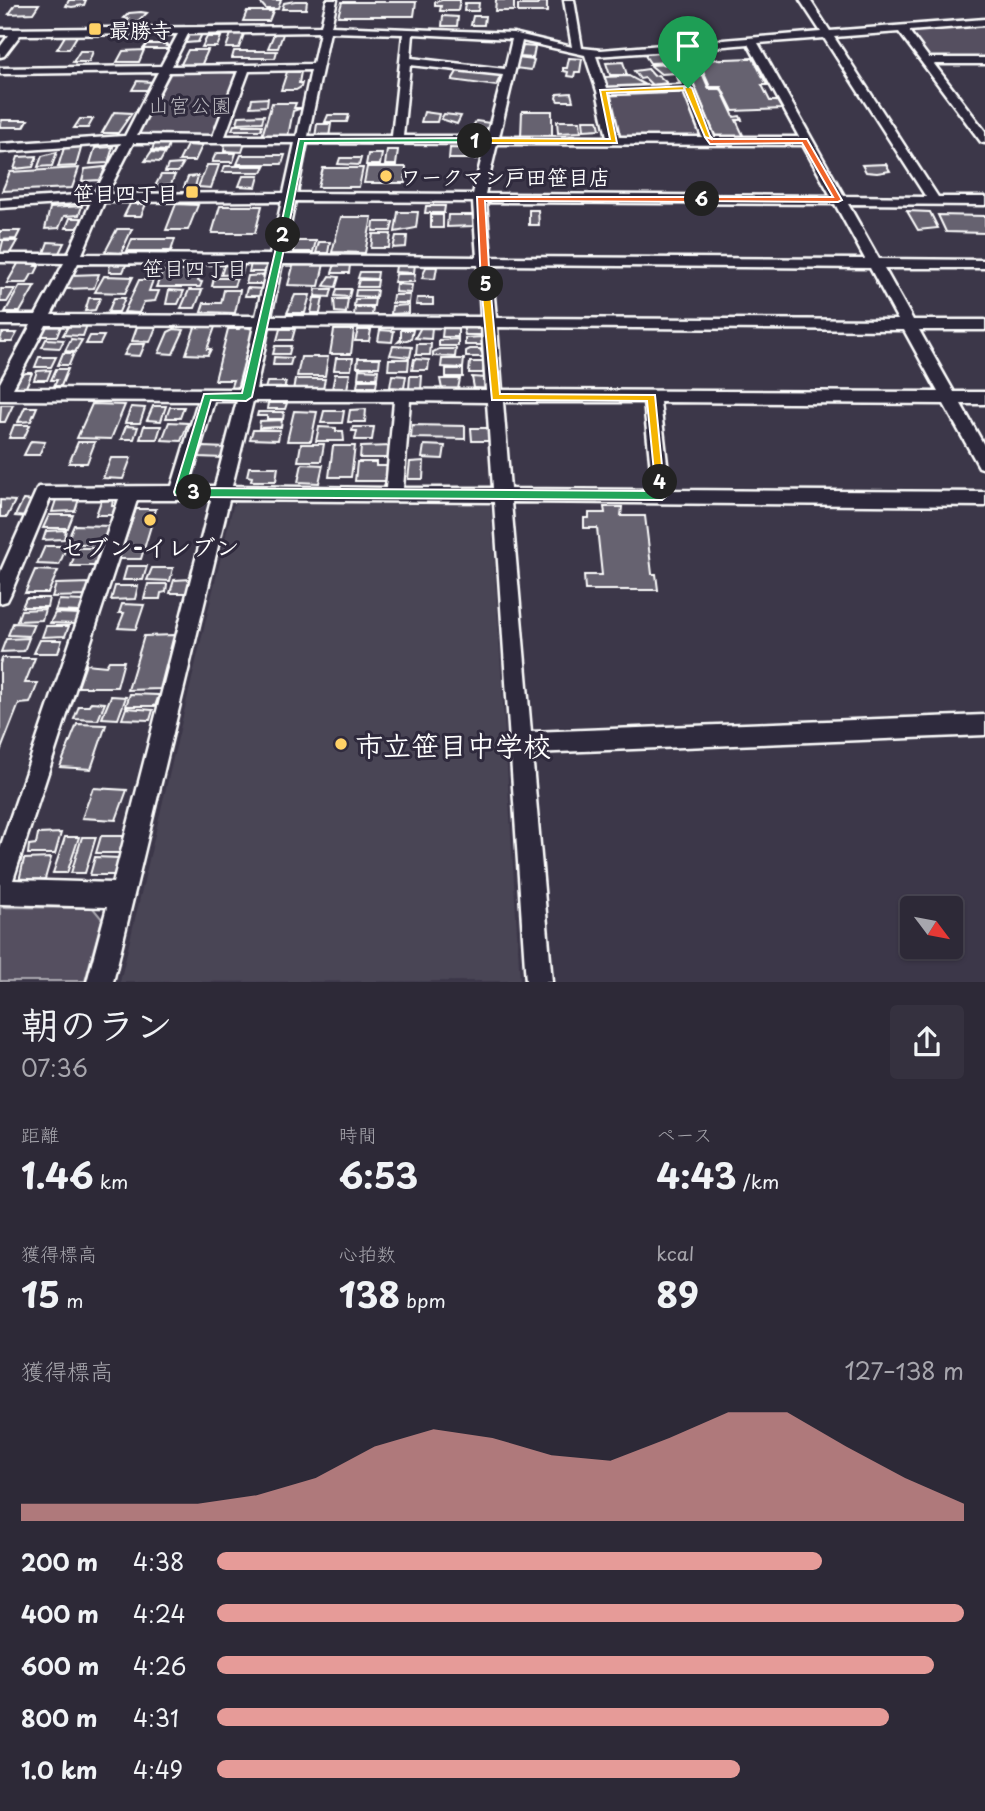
<!DOCTYPE html>
<html lang="ja">
<head>
<meta charset="utf-8">
<style>
  :root { --surface:#2d2937; --page:#35313f; --text:#f1f3f6; --muted:#a7a6ad; --line:#484552; --accent:#e69b98 }
  body { margin:0; font-family:"Playpen Sans","Klee One",sans-serif; background:var(--page); color:var(--text); height:100vh; display:flex; flex-direction:column; font-size:26px; white-space:nowrap }
  * { box-sizing:border-box; margin:0 }
  p { font-size:23px; color:var(--muted) }
  .icon { flex:none; width:38px; height:38px; fill:none; stroke:currentColor; stroke-width:2; stroke-linecap:round; stroke-linejoin:round }
  .map { position:relative; height:982px; overflow:hidden }
  .sheet { display:flex; flex-direction:column; background:var(--surface); flex:1 }
  .sheet>* { flex:none }
  .needle { width:46px; rotate:122deg }
  .tools { position:absolute; left:900px; top:896px; display:grid; gap:14px }
  .tools a { display:grid; place-items:center; width:63px; height:63px; border-radius:7px; background:var(--surface); box-shadow:0 2px 5px #0004,0 0 0 2px var(--line); font-size:35px }
  .pin { position:absolute; display:grid; place-items:center; width:60px; height:60px; color:#fff; margin:-72px -30px; border-radius:50% 50% 50% 0; rotate:-45deg; box-shadow:0 0 7px #0007 }
  .pin .icon { rotate:45deg }
  .km { position:absolute; width:35px; height:35px; margin:-18px; border-radius:50%; background:#222; color:#fff; font-size:19px; line-height:35px; text-align:center }
  .round { display:grid; place-items:center; flex:none; width:74px; height:74px; border-radius:7px; background:var(--page) }
  .head { display:flex; align-items:center; justify-content:space-between; height:119px; padding:0 21px }
  h1 { font-size:38px; font-weight:700; line-height:52px }
  .stats { display:grid; grid-template-columns:repeat(3,1fr); gap:10px; height:119px; padding:7px 21px }
  .stats div { display:grid; align-content:center }
  .stats b { font-size:35px; font-weight:700 }
  .stats small { font-size:19px; font-weight:400 }
  .stats p { font-size:19px }
  .chart { height:196px; padding:14px 21px }
  .chart p { display:flex; justify-content:space-between }
  .chart svg { width:100%; height:126px; margin-top:7px; fill:var(--accent); opacity:.7 }
  ul { padding:0 21px; list-style:none; font-size:23px }
  li { display:grid; grid-template-columns:112px 84px 1fr; align-items:center; height:52px }
  li i { height:18px; border-radius:9px; background:var(--accent) }
  .map>svg:first-child { display:block }
  .built { fill:#494455 }
  .green { fill:#555060; stroke:#aaa8b0; stroke-width:2 }
  .building { fill:#666270; stroke:#fff; stroke-width:2 }
  .lines { fill:none; stroke-linecap:round; stroke-linejoin:round }
  .minor-casing { stroke:#fff; stroke-width:5 }
  .minor { fill:#2f2a3d; fill-rule:evenodd }
  .split-1 { fill:#f5b400; stroke:#fff; stroke-width:2 }
  .split-2 { fill:#22a559; stroke:#fff; stroke-width:2 }
  .split-3 { fill:#22a559; stroke:#fff; stroke-width:2 }
  .split-4 { fill:#22a559; stroke:#fff; stroke-width:2 }
  .split-5 { fill:#f5b400; stroke:#fff; stroke-width:2 }
  .split-6 { fill:#f0652b; stroke:#fff; stroke-width:2 }
  .split-7 { fill:#f0652b; stroke:#fff; stroke-width:2 }
  .split-8 { fill:#f5b400; stroke:#fff; stroke-width:2 }
  .poi-dot { fill:#ffd166; stroke:#2f2a3d; stroke-width:2.5 }
  .labels { text-anchor:middle; dominant-baseline:central; stroke-width:6; stroke-linejoin:round; paint-order:stroke }
  .far-poi-label { font-size:21px; font-weight:bold; fill:#fff; stroke:#2f2a3d; text-anchor:start }
  .far-park-label { font-size:21px; fill:#bbb9bf; stroke:#2f2a3d }
  .far-neighbourhood-label { font-size:21px; fill:#fff; stroke:#2f2a3d }
  .poi-label { font-size:24px; font-weight:bold; fill:#fff; stroke:#2f2a3d }
  .near-poi-label { font-size:28px; font-weight:bold; fill:#fff; stroke:#2f2a3d; text-anchor:start }
</style>
</head>
<body>
<div class="map">
<svg width="985" height="982" viewBox="0 0 985 982">
  <rect width="100%" height="100%" fill="#3c3749"/>
  <filter id="ink" filterUnits="userSpaceOnUse"><feTurbulence type="fractalNoise" baseFrequency=".0143" numOctaves="2"/><feDisplacementMap in="SourceGraphic" scale="14" xChannelSelector="R" yChannelSelector="G"/><feConvolveMatrix kernelMatrix="1 2 1 2 8 2 1 2 1" color-interpolation-filters="sRGB"/></filter>
  <g filter="url(#ink)">
    <path class="built" d="M242,499L486,501L491,506L520,981L120,982L233,506Z"/>
    <path class="green" d="M985,24V59H928L907,30Z
      M172,71L238,72L216,135H136Z
      M685,91L704,138L619,137L610,94Z
      M0,907L93,908L102,919L85,981H0Z"/>
    <path class="building" d="M69,0H86L84,5L72,7L66,6Z
      M258,0H281L278,9H266Z
      M442,0H460L458,11H440L441,6H435V2Z
      M496,0H514V11H495Z
      M295,1H307L306,9H282L284,3Z
      M342,2H416L414,16H338Z
      M538,2H547V12H518V5H538Z
      M465,3H479L478,11H464Z
      M16,4H39L33,13L9,14Z
      M247,11H273L269,21H243Z
      M141,12L147,13L135,25L124,24L129,19L124,18L129,13Z
      M443,16L458,17L457,26H442Z
      M473,16H485L484,25H471Z
      M189,34H202L198,42L185,43Z
      M231,34H244L239,48H226Z
      M274,34H283L278,48H268Z
      M65,36H77L69,49H57Z
      M207,37H221L217,47H202Z
      M147,44H167L166,46H169L167,49H143Z
      M523,46L535,47L533,58L520,57Z
      M144,50L139,62H117L123,51Z
      M188,50H208L201,66H180Z
      M80,51H93L89,62H73Z
      M234,51H277L275,58H232Z
      M665,52L671,62L650,63L644,54Z
      M517,58L534,60L531,70L514,68Z
      M569,58L582,59L580,72H575L574,77L567,76L568,72L563,71V68H567Z
      M753,58L767,85H762L770,101H777L782,109L733,111L721,87H710L698,60Z
      M623,62L627,75H610L606,63Z
      M672,64L676,73L661,74L650,65Z
      M648,69L654,76L658,75L667,83L652,85L645,78L640,79L634,71Z
      M458,70L501,75L496,86L452,80Z
      M287,72H301L299,83H302L301,87L296,90H281Z
      M690,75H703L709,89H721L734,117L740,116L742,120H736L744,137L716,138Z
      M629,76L647,86L607,88L604,77Z
      M137,81L153,82L148,90H132Z
      M571,93L573,101H558L556,98L557,94Z
      M268,98L267,106L250,107L252,99Z
      M272,103H296L294,108H302L293,111L288,136H262Z
      M522,111H552V137H521Z
      M114,112L132,113L118,133H102Z
      M424,112L439,114L437,122H421Z
      M444,114L461,116L457,124L441,119Z
      M264,115L262,122L237,123L239,116Z
      M328,115H349L347,122H325Z
      M80,119H93L88,128H74Z
      M2,120H28L24,127H0Z
      M583,120H598L600,129L584,130Z
      M476,121L490,123L484,135L473,133L472,136H467Z
      M557,121H580L581,132L558,133Z
      M317,124H331L329,137H315Z
      M234,125H262L261,130H232Z
      M155,142H170L167,151L152,150Z
      M225,143H245L242,152L224,151Z
      M82,145L76,166L58,167L64,148Z
      M187,145L202,146L195,161H179Z
      M113,147L108,163L90,164L95,148Z
      M450,148L476,149V159H449Z
      M387,150H398L396,165H385Z
      M57,152L52,166L38,167L42,156Z
      M151,152L165,153L160,162L145,161Z
      M216,153H236L233,162H212Z
      M368,154H382L380,165H366Z
      M241,155H285L282,164H237Z
      M37,156L33,167L14,169L18,157Z
      M340,158H361L359,165L338,164Z
      M183,164L178,172H165L168,165Z
      M886,164L890,171L877,173L866,172L862,165Z
      M207,165H219L211,188L198,187Z
      M225,166H265L262,172H222Z
      M105,167L101,180L82,181L85,169Z
      M367,167H406L405,183H364Z
      M79,168L72,188L2,191L10,172Z
      M323,168H363L359,187H318Z
      M161,175H175L171,184L155,186Z
      M198,176L195,187H184L188,177Z
      M243,176H259L256,187L239,186Z
      M130,204H146L141,216H124Z
      M176,204L198,205L188,230H166Z
      M82,206L79,215L64,216L59,228L45,229L50,208Z
      M220,206H262L255,233H212Z
      M426,206H445L444,213H425Z
      M529,210H538L539,225H529Z
      M907,211L930,212L938,228L918,230Z
      M398,212H418L416,228L395,232Z
      M431,215H443V228H431Z
      M448,215H473V226L447,227Z
      M938,215L985,216V233L946,232Z
      M341,217H372L365,253L332,252Z
      M70,218H82L78,228H66Z
      M374,222H393L391,231H373Z
      M117,229H132L121,253L105,252Z
      M0,231H20L16,239L0,240Z
      M373,234H391L389,248H371Z
      M396,236H407L406,247L393,248Z
      M132,239H175L171,251H127Z
      M3,241H17L10,253H0Z
      M295,241H316L313,252H293Z
      M48,242L64,243L59,253H44Z
      M319,242H330L328,253H316Z
      M134,261L133,265H126L123,272H109L110,262Z
      M19,262L37,263L35,266H39L35,274H32L27,283H7Z
      M245,262L242,274L221,275L225,263Z
      M251,263H268L266,272H249Z
      M294,263L324,264L319,286L288,285Z
      M335,264L350,265L349,273H332Z
      M404,264H415L414,273L395,272L396,266Z
      M426,267H437L435,279L422,278Z
      M163,271H201L198,281L202,282L200,287H156Z
      M360,272H378L377,279L358,278Z
      M99,274L94,288L65,289L71,275Z
      M396,274H415L414,282H394Z
      M267,275L265,284H246L248,276Z
      M104,276L133,277L125,293L95,292Z
      M330,276L339,277L336,287L324,286Z
      M214,278H237L234,286H212Z
      M139,280H153L149,291H159L155,301L144,302L139,313L124,312Z
      M359,280H378L377,287H357Z
      M396,284L412,285L411,293L395,292Z
      M20,286H35L20,312H5Z
      M247,288L264,289L261,296H245Z
      M1,289H15L7,302H0Z
      M316,289H332L330,297L315,296Z
      M337,289H351L349,297L335,296Z
      M169,290L184,291L178,304H166Z
      M189,290H202L195,308H181Z
      M224,290H240L235,313L201,312L204,303H221Z
      M356,290H377L376,297L355,296Z
      M295,295H310L305,313H287Z
      M393,295H410L409,303H392Z
      M89,298H100L95,310L85,311Z
      M114,298H125L119,312H108Z
      M314,298H323L320,313H311Z
      M417,298H433V305H416Z
      M334,299H348L346,313L335,312Z
      M355,299H375L374,306H354Z
      M409,305V313L391,314L392,306Z
      M355,307L373,308L372,315H354Z
      M44,324H62L57,336H38Z
      M69,325H87L83,336L63,335Z
      M241,326L253,329L237,389H230L233,380H215L228,329H239Z
      M463,326H477V329H482V335H465Z
      M137,327H156L150,342L132,341Z
      M195,327H215L207,349H211L208,355L186,354Z
      M421,327H432L431,339L415,338Z
      M443,328H458V337H442Z
      M174,329L184,330L173,354L159,353L168,332Z
      M280,329H295L292,340H277Z
      M334,330H354L351,354H330Z
      M358,330H371L369,341H355Z
      M380,330L394,331L392,342L378,341Z
      M401,330H413L411,339L398,342L401,339Z
      M2,333H17L12,342H0Z
      M90,336H104L100,344H86Z
      M481,337L482,345H465V338Z
      M46,339L64,340L60,348L42,347Z
      M71,339L82,340L75,352L65,351Z
      M458,339V346H439V340Z
      M130,344H145L140,356L124,355Z
      M417,344H431L430,355H416Z
      M275,346H291L289,354H273Z
      M393,346L412,347L410,357L390,355Z
      M439,349H456L455,357L433,356V352Z
      M470,349H480L484,357H466V351Z
      M63,353H74L69,365H58Z
      M39,357H56L51,367H35Z
      M274,357L292,358L290,365H273Z
      M301,357H328L325,376H297Z
      M336,358H353L351,370H334Z
      M358,358H380L379,367H357Z
      M389,359H409L408,370H388Z
      M414,359L429,360L428,370H412Z
      M442,359H464L463,368L441,367Z
      M470,362H484L483,373H469Z
      M56,369H68L61,386H54L57,380H51Z
      M359,369L378,370L377,378H358Z
      M446,369H463V377H446Z
      M51,370L47,380H34L37,371Z
      M26,373H32L26,387H15L21,375Z
      M335,374H350L347,389H332Z
      M392,375L406,376L404,388L390,387Z
      M410,376H422L421,389H409Z
      M472,377L486,378L485,389L474,388Z
      M295,379H325L323,389L293,390Z
      M440,379H460L458,389H442Z
      M358,380H377L376,387H357Z
      M267,382H286L284,389H265Z
      M268,403H287L285,409H267Z
      M92,404L125,405L111,439L77,438Z
      M1,405H13L5,422H0Z
      M153,406H166L161,421L147,420Z
      M25,407H37L31,421L18,422Z
      M131,407L145,408L140,423H125Z
      M170,407H184L180,418H166Z
      M366,409L365,422H348L350,410Z
      M294,411L317,412L311,441H287Z
      M324,411H344L342,423H321Z
      M258,412H284L283,419H267V416H257Z
      M282,420L281,427L259,428L260,421Z
      M169,422L188,423L181,441L162,440Z
      M14,425H30L24,438H9Z
      M412,425L465,426V439L411,438Z
      M126,426L138,427L134,439H121Z
      M144,426H161L157,439H140Z
      M319,427L336,428V431H343L344,441H316Z
      M353,427H374L372,440H355L357,431H352Z
      M471,428H490V441H472Z
      M253,430H280L278,440L250,439Z
      M31,441L45,442L39,455H24Z
      M78,442H95L87,463H69Z
      M301,444H324L321,461H298Z
      M424,445L445,446L443,459L422,458Z
      M333,446H355L351,477H329Z
      M391,446V458H360L361,447Z
      M203,447L226,448L223,458L199,457Z
      M111,458H131L123,479L103,478Z
      M424,461L423,479H408L410,462Z
      M357,462H376V466H392L390,481H355Z
      M302,464L323,465L319,483L298,482Z
      M249,467H278L276,481H251L252,477L247,476Z
      M79,499L75,511L52,512L56,500Z
      M0,500L15,501L7,517H0Z
      M23,500L36,501L29,517L15,516Z
      M113,500L112,506H119L115,515H96L101,501Z
      M604,507H622L621,516H645L652,574H656L658,590H585L584,575H602L597,528H584V518H589V513H605Z
      M136,509H156L141,559H119Z
      M49,515H73L68,528H43Z
      M74,525L111,526L104,545L66,543Z
      M66,530L64,539L43,540L46,531Z
      M45,546H67L59,565L37,564Z
      M77,548H100L94,566H71Z
      M127,566H147L143,580H123Z
      M152,568H173L170,581L147,580Z
      M35,570L58,571L48,593H25Z
      M191,579L188,593H170L174,580Z
      M91,583L87,596L52,597L56,584Z
      M148,584H167L166,592L161,593L160,599H144Z
      M115,586H138L135,599L111,600Z
      M26,598H49L47,607H22Z
      M59,600L84,601L80,612L55,611Z
      M122,604L144,605L136,629L118,628L124,613H119Z
      M45,609L42,620L17,621L21,610Z
      M55,613L80,614L76,624L50,623Z
      M13,623L34,624L29,636L8,635Z
      M46,626H69L65,636L42,637Z
      M174,635L160,689L128,690L144,636Z
      M29,638L24,651L1,652L6,639Z
      M40,640H62L58,653H34Z
      M2,658H35L25,683H38L30,703L19,704L0,752V664Z
      M109,661H124L117,687H78L86,664L106,666Z
      M130,694L159,695L155,706H126Z
      M111,696L126,697L118,719L102,718Z
      M91,702L105,703L98,720L74,719L79,706H89Z
      M126,708L153,710L150,720L122,719Z
      M77,724L106,725L91,769L60,767Z
      M93,788L127,790L116,820L82,818Z
      M61,833L55,854H28L29,845L36,844L38,834Z
      M101,836H126L121,853H96Z
      M65,837H79L67,873H53Z
      M82,837H96L85,873H71Z
      M95,857L120,858L115,875H90Z
      M51,858L45,879L19,881L24,859Z"/>
    <g class="lines">
      <defs>
        <path id="minor" d="M327,0H337L331,26L513,33L572,47L564,0H574L582,48L601,50L821,32L800,0H810L830,31L985,19V25L909,31L929,58H985V64H934L985,131V143L981,142L899,32L834,37L938,197H985V205L848,204L879,259L985,260V268H884L913,320H985V330H919L954,392H985V404H961L985,447V469L979,467L944,404L660,402L670,490L985,492V506L511,502L531,732L985,715V735L532,753L552,982H526L494,502L229,500L113,982H87L107,907L0,904V848L119,499H50L10,595L7,601L0,603V573L38,487L172,486L198,401L0,400V383L31,325H0V315H36L64,263L0,262V254H68L91,202L0,208V200L94,194L121,143L0,152V144L125,136L158,72L0,74V68L161,66L178,34L20,35L4,56L0,57V47L9,35H0V29L321,26ZM320,32L313,64L172,66L188,34ZM330,32L403,34L392,136H308ZM413,34L512,39L505,69L411,58ZM824,38L926,197L844,196L758,43ZM522,41L585,55L597,91L607,137H499ZM748,44L799,137H714L678,50ZM668,51L682,85L607,88L596,56ZM410,65L503,75L487,136H403ZM311,70L297,136H225L249,71ZM238,71L213,136L137,135L169,72ZM684,91L702,137H619L609,94ZM133,143H295L284,193L107,194ZM307,143L485,144L473,194L297,193ZM497,144L803,145L831,196L485,194ZM282,201L270,255L82,254L104,202ZM295,201L473,202L477,257L284,255ZM486,202L835,204L865,259L491,257ZM78,263L268,264L256,316L51,315ZM282,264L478,265L481,317L271,316ZM491,265L870,268L898,320L496,318ZM46,325L254,326L240,389L13,388ZM269,326L482,327L486,390L256,389ZM497,327L904,330L938,392L502,390ZM214,401H237L215,486H189ZM253,401H394L386,488L232,486ZM410,401L487,402L493,488H403ZM503,402H644L653,490L510,489ZM137,500H211L113,883L13,880Z"/>
      </defs>
      <use href="#minor" class="minor-casing"/>
      <use href="#minor" class="minor"/>
    </g>
  </g>
  <path class="split-1" d="M688,86L690,90L607,93L617,143H475L472,141L475,138L610,139L600,90Z"/>
  <path class="split-2" d="M475,138L478,142L305,143L287,235L283,237L279,235L299,139Z"/>
  <path class="split-3" d="M283,232L287,235L252,397L246,401L211,400L186,488L198,489L200,492L194,497L175,495L174,492L204,394L242,393L279,235Z"/>
  <path class="split-4" d="M660,478L666,482L668,495L662,500L194,497L188,492L194,488L656,491L655,482Z"/>
  <path class="split-5" d="M486,281L490,284L500,394L655,395L664,486H657L655,482L647,401L492,400L481,284Z"/>
  <path class="split-6" d="M477,197H702L706,199L702,202L485,201L490,284L486,287L481,284Z"/>
  <path class="split-7" d="M709,135L713,139H807L842,200L838,202L699,201L702,197H833L802,143L710,144L705,137Z"/>
  <path class="split-8" d="M688,86L692,88L711,139L705,137L684,88Z"/>
  <g class="poi-dot">
    <rect x="88" y="22" width="14" height="14" rx="3.5"/>
    <circle cx="386" cy="176" r="7"/>
    <rect x="185" y="185" width="14" height="14" rx="3.5"/>
    <circle cx="150" cy="520" r="7"/>
    <circle cx="341" cy="744" r="7"/>
  </g>
  <g class="labels">
    <g class="far-poi-label">
      <text x="109" y="29">最勝寺</text>
      <text x="400" y="176">ワークマン戸田笹目店</text>
      <text x="178" y="192" text-anchor="end">笹目四丁目</text>
    </g>
    <g class="far-park-label">
      <text x="190" y="104">山宮公園</text>
    </g>
    <g class="far-neighbourhood-label">
      <text x="195" y="267">笹目四丁目</text>
    </g>
    <g class="poi-label">
      <text x="150" y="546">セブン-イレブン</text>
    </g>
    <g class="near-poi-label">
      <text x="355" y="744">市立笹目中学校</text>
    </g>
  </g>
</svg>
<div class="tools">
<a><svg class="needle" viewBox="-14 -14 28 28"><path d="M0-13l5 13h-10z" fill="#e53935"/><path d="M0 13l5-13h-10z" fill="#a7a6ad"/></svg></a>
</div>
<div class="pin" style="left:688px;top:88px;background:#1e9e55"><svg class="icon" aria-label="arrive" viewBox="0 0 24 24"><path d="M6 21V4h12l-3 4 3 4H6"/></svg></div>
<b class="km" style="left:475px;top:141px">1</b>
<b class="km" style="left:283px;top:235px">2</b>
<b class="km" style="left:194px;top:492px">3</b>
<b class="km" style="left:660px;top:482px">4</b>
<b class="km" style="left:486px;top:284px">5</b>
<b class="km" style="left:702px;top:199px">6</b>
</div>
<section class="sheet">
<div class="head"><div><h1>朝のラン</h1><p>07:36</p></div><a class="round"><svg class="icon" aria-label="share" viewBox="0 0 24 24"><path d="M12 15V3M7 8l5-5 5 5M5 13v7h14v-7"/></svg></a></div>
<div class="stats">
<div><p>距離</p><b>1.46<small> km</small></b></div>
<div><p>時間</p><b>6:53</b></div>
<div><p>ペース</p><b>4:43<small> /km</small></b></div>
</div>
<div class="stats">
<div><p>獲得標高</p><b>15<small> m</small></b></div>
<div><p>心拍数</p><b>138<small> bpm</small></b></div>
<div><p>kcal</p><b>89</b></div>
</div>
<div class="chart"><p><span>獲得標高</span>127–138 m</p>
<svg viewBox="0 0 160 44" preserveAspectRatio="none"><path d="M0 44V38L10 38L20 38L30 38L40 35L50 29L60 18L70 12L80 15L90 21L100 23L110 15L120 6L130 6L140 18L150 29L160 38V44z"/></svg>
</div>
<ul>
<li><b>200 m</b>4:38<i style="width:81%"></i></li>
<li><b>400 m</b>4:24<i style="width:100%"></i></li>
<li><b>600 m</b>4:26<i style="width:96%"></i></li>
<li><b>800 m</b>4:31<i style="width:90%"></i></li>
<li><b>1.0 km</b>4:49<i style="width:70%"></i></li>
</ul>
</section>
</body>
</html>
